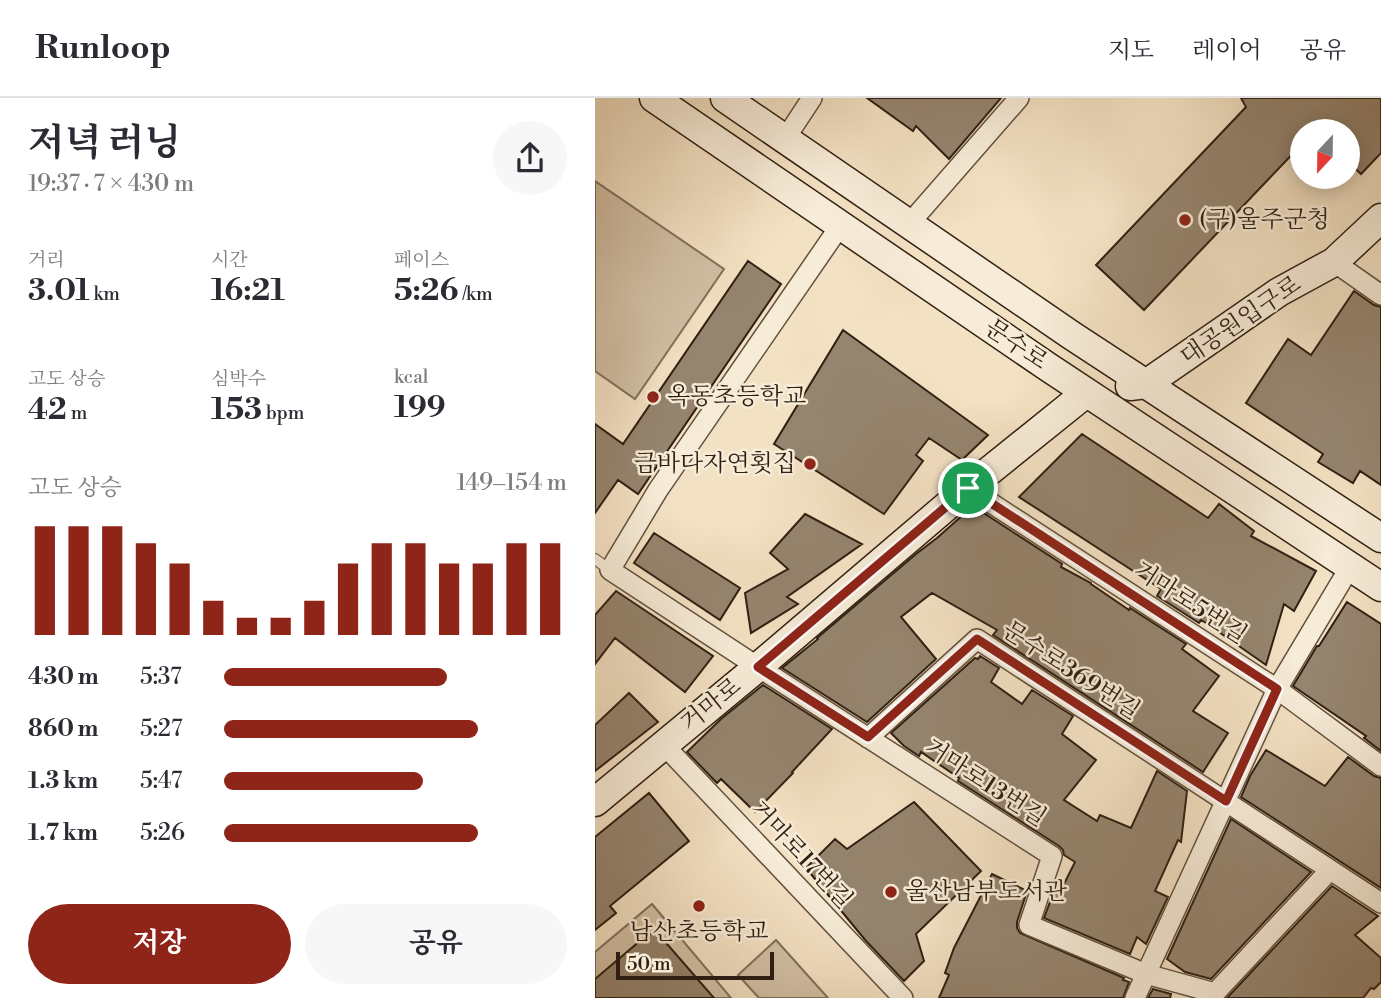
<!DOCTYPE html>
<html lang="ko">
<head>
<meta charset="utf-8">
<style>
  :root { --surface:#fff; --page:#f7f7f7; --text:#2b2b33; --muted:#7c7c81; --line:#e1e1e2; --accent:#8f2418 }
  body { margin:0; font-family:"Libre Bodoni","Noto Serif KR",serif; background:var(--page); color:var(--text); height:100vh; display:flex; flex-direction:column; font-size:26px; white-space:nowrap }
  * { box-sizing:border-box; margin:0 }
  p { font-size:23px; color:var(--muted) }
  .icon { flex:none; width:38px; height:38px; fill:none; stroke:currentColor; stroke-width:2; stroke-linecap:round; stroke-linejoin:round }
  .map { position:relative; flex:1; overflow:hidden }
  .drawer { display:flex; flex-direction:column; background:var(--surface); width:595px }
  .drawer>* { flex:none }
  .needle { width:46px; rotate:202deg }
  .buttons { position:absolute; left:695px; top:21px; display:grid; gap:14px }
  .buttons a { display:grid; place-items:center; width:70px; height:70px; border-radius:50%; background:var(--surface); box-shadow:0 4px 18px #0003; font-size:35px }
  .scale { position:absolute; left:21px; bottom:18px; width:158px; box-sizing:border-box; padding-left:7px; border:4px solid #301f12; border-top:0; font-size:19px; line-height:24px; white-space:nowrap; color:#301f12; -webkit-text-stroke:5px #f7ecd8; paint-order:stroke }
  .pin { position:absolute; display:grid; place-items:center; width:60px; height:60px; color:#fff; margin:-30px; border:4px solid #fff; border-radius:50%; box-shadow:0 2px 7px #0007 }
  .round { display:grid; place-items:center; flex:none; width:74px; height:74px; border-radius:37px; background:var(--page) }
  .headline { display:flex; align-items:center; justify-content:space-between; height:119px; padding:0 28px }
  h1 { font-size:38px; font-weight:700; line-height:52px }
  .figures { display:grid; grid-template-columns:repeat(3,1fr); gap:10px; height:119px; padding:7px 28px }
  .figures div { display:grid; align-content:center }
  .figures b { font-size:30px; font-weight:700 }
  .figures small { font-size:19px; font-weight:400 }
  .figures p { font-size:19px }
  .chart { height:196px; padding:14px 28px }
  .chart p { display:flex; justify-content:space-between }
  .chart svg { width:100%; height:126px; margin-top:7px; stroke:var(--accent); stroke-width:6 }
  .button { display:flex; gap:14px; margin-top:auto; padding:14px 28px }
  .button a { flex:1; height:80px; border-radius:42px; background:var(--accent); color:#fff; font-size:28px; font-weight:700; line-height:80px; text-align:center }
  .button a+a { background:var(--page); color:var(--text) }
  ul { padding:0 28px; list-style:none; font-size:23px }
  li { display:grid; grid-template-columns:112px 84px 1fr; align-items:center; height:52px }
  li i { height:18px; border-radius:9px; background:var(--accent) }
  header { display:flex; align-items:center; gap:42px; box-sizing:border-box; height:98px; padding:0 35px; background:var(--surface); border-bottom:2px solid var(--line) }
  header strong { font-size:33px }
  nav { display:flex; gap:38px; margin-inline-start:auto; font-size:24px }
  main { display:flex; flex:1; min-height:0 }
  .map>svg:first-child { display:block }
  .green { fill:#d2c0a5; stroke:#81705c; stroke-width:2 }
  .building { fill:#95846e; stroke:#301f12; stroke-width:2 }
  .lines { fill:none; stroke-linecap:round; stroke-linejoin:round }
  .lane-casing { stroke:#61503e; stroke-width:12 }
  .street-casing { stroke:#61503e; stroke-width:22 }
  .secondary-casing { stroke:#301f12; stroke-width:31 }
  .lane { stroke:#f7ecd8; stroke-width:10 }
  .street { stroke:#f7ecd8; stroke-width:19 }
  .secondary { stroke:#f7ecd8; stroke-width:28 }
  .route-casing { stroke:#fff; stroke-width:14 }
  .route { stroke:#8f2418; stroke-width:9 }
  .poi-dot { fill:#8f2418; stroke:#f7ecd8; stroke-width:2.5 }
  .labels { text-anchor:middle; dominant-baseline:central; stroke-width:5; stroke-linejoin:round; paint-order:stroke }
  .poi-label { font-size:24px; fill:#301f12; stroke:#f7ecd8; text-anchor:start }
  .street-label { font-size:24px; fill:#301f12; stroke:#f7ecd8 }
</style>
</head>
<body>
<header>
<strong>Runloop</strong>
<nav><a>지도</a><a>레이어</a><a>공유</a></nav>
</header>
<main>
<section class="drawer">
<div class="headline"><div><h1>저녁 러닝</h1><p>19:37 · 7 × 430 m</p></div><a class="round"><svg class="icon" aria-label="share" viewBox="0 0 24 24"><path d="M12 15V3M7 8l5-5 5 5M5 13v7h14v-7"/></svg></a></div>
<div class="figures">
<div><p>거리</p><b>3.01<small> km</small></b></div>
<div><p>시간</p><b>16:21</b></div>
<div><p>페이스</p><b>5:26<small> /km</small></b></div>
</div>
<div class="figures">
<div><p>고도 상승</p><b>42<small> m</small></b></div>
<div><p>심박수</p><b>153<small> bpm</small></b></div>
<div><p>kcal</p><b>199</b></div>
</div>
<div class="chart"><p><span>고도 상승</span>149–154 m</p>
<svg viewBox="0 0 160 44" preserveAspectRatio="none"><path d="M5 44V6M15 44V6M25 44V6M35 44V12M45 44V19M55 44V32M65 44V38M75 44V38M85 44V32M95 44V19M105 44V12M115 44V12M125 44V19M135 44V19M145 44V12M155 44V12"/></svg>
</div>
<ul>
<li><b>430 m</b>5:37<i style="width:65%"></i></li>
<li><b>860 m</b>5:27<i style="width:74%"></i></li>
<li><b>1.3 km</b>5:47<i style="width:58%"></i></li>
<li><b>1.7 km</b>5:26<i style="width:74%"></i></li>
</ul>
<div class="button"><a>저장</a><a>공유</a></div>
</section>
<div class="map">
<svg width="786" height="900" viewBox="0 0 786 900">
  <rect width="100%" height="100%" fill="#f3e1c3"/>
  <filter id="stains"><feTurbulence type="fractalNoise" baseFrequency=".00286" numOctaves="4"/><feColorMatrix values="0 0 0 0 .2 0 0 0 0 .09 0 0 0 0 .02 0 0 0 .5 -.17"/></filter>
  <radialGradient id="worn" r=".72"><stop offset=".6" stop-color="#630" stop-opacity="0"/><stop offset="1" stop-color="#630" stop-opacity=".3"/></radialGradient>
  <path class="green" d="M0,83L129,171L40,301L0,273Z
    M57,806L136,900H0V854Z
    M181,842L233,900H164L143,877Z"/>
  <path class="building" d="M272,0H406L354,61L321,28L318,33Z
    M646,0H786V55L766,76L752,63V33H707V46L549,212L501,167L651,9Z
    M153,163L186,186L43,396L23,382L0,415V326L28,346Z
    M759,193L779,207L786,209V387L765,373L758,385L723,364L728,356L651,305L693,241L716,257Z
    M248,232L393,337L367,362L334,340L321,357L328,363L289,416L179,346Z
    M487,336L613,420L624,406L659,433L656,438L721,473L699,513L689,506L671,567L611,525L606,522L604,525L562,498L566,491L424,399Z
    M378,408L467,466L466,469L496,485V486L534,512L535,510L591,546L587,551L624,578L598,613L633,635L608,674L398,537L402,532L337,495L306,519L341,561L272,624L187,570L223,541L222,540L321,456L342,440Z
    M210,416L267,446L192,499L203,506L156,535L150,495L193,471L175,455Z
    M59,435L145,490L125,522L39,465Z
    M21,493L118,558L90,594L20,540L0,566V517Z
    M752,504L786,526V653L769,640L771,638L698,588L722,548H724Z
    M385,558L404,570L396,584L427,606L437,592L478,618L467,636L501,662L469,702L502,723L505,717L536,730L562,673L592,693L586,744L583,742L560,793L573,799L551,846L542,839L535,856L449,820L455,804L462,790L466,792L480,764L469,757L468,752L464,748L363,683L364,680L326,654L324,658L309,648L296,635L380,560L383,561Z
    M168,587L237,631L197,674L198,675L160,714L126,681L122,685L92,654L126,621Z
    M34,595L63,624L0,673V627Z
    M671,652L730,688L753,659L779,678L786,680V790L646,699L655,678Z
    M54,695L94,743L15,808L21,815L0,832V739Z
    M319,704L386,773L321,836L329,863L309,883L271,843L211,770L240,741L252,751Z
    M636,721L716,774L616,881L590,874L572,861Z
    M397,776L432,793L422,824V830L425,835L529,880L528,882L534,884L528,900H344L354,877L350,875L359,850Z
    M737,788L783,818L760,837L786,860V884L779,891L776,890L768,900H632Z
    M59,835L66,839L119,900H0V881L52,837Z
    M558,891L576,896L575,900H553Z"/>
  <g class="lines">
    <defs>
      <path id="lane" d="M0,461L15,472"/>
      <path id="street" d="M190,41L217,0
        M314,126L424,0
        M245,128L63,392L15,472L163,569L457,758L434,827L551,876L620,895L735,772
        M739,164L786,197
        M373,390L682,591L786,668
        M273,640L382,541L786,805
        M68,646L308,900
        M540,900L682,591L755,469"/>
      <path id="secondary" d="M59,0L453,269L786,489
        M130,0L476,237L786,440
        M535,288L551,286L684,194L739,164L786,120
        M0,704L163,569L373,390L491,295"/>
    </defs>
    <use href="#lane" class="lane-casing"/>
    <use href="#street" class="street-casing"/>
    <use href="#secondary" class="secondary-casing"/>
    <use href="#lane" class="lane"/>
    <use href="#street" class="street"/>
    <use href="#secondary" class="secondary"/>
  </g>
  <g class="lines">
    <defs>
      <path id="route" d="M373,390L682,591L631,703L382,541L273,639L163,569Z"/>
    </defs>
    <use href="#route" class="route-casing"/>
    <use href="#route" class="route"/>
  </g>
  <g class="poi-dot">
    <circle cx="590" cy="122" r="7"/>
    <circle cx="58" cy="299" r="7"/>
    <circle cx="215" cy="366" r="7"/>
    <circle cx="296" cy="794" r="7"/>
    <circle cx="104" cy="808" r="7"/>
  </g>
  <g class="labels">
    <g class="poi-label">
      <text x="604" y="122">(구)울주군청</text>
      <text x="72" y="299">옥동초등학교</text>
      <text x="201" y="366" text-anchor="end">금바다자연횟집</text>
      <text x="310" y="794">울산남부도서관</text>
      <text x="104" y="834" text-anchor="middle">남산초등학교</text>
    </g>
    <g class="street-label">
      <text transform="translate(646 223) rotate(-34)">대공원입구로</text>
      <text transform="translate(421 247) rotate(34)">문수로</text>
      <text transform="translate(595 505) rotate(33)">거마로5번길</text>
      <text transform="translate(476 573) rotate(33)">문수로369번길</text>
      <text transform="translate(116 607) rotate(-39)">거마로</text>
      <text transform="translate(390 685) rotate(33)">거마로13번길</text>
      <text transform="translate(206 757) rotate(47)">거마로17번길</text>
    </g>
  </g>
  <rect width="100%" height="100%" filter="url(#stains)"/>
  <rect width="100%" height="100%" fill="url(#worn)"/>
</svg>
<div class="buttons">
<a><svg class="needle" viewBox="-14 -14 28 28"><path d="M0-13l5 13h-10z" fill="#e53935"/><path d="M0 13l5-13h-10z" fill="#7c7c81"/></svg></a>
</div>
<div class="scale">50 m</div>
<div class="pin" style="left:373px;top:390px;background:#1e9e55"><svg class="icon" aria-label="arrive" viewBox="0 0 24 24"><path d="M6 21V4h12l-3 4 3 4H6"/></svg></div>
</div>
</main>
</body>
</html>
